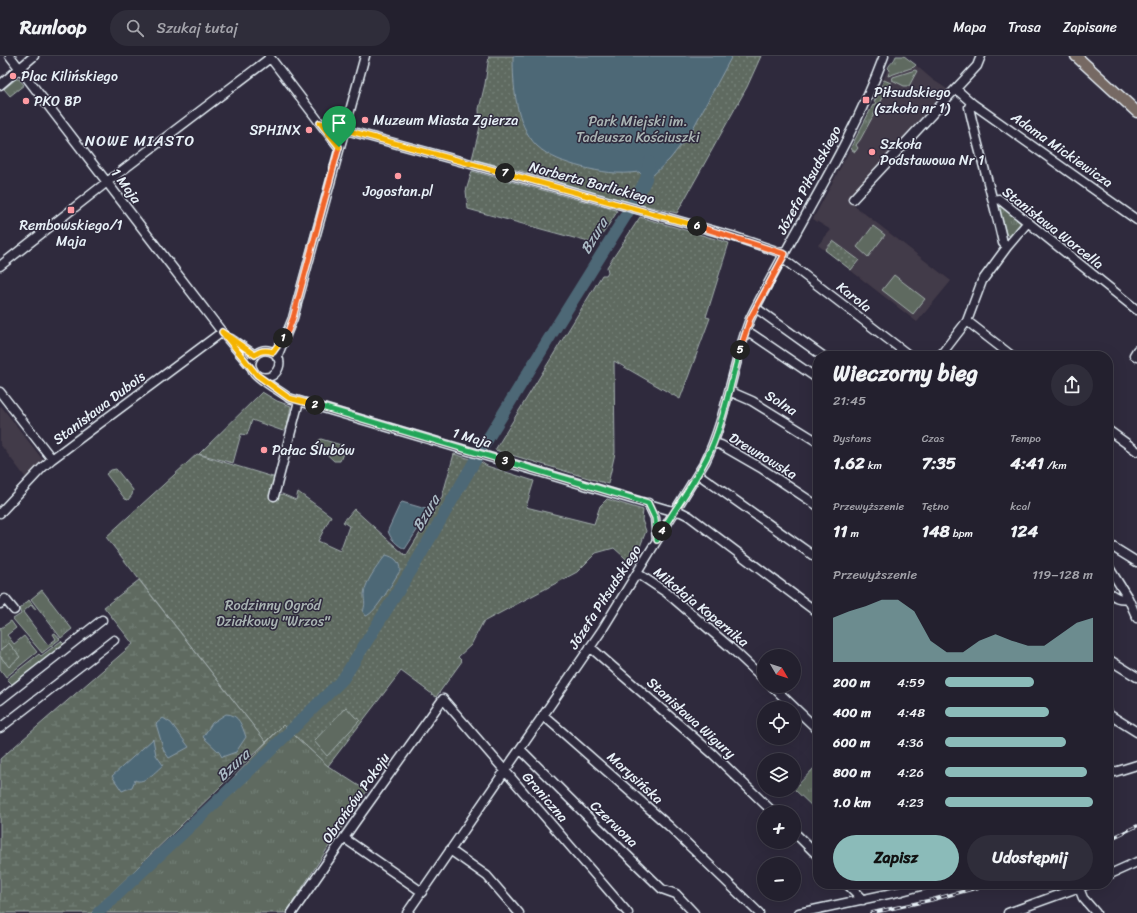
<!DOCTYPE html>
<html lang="pl">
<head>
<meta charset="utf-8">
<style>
  :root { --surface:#23202e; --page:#2f2d3a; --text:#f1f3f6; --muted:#a3a3aa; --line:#403e4a; --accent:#8bbbb9 }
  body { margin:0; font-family:Sriracha,sans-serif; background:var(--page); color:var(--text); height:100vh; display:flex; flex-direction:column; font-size:15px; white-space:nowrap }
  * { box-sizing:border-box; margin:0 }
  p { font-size:13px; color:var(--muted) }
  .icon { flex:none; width:22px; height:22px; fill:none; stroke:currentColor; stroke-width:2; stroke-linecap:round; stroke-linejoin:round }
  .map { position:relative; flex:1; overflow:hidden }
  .details { position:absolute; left:813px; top:295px; width:300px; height:538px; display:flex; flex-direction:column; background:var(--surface); border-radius:16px; box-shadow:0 4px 16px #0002,0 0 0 1px var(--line) }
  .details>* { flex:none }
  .needle { width:26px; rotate:129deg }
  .tools { position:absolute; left:757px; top:593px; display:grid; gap:8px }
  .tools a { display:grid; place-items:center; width:44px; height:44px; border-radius:50%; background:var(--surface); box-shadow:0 4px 16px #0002,0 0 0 1px var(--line); font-size:20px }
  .pin { position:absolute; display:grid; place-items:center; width:34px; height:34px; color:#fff; margin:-41px -17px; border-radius:50% 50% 50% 0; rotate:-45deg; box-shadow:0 0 4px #0007 }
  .pin .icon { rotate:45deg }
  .km { position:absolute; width:20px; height:20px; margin:-10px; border-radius:50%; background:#222; color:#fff; font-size:11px; line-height:20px; text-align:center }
  .round { display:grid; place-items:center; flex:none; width:42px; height:42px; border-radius:21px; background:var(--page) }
  .head { display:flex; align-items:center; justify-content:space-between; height:68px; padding:0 20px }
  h1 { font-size:22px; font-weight:700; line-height:30px }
  .stats { display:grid; grid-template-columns:repeat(3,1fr); gap:6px; height:68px; padding:4px 20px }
  .stats div { display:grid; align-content:center }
  .stats b { font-size:17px; font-weight:700 }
  .stats small { font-size:11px; font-weight:400 }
  .stats p { font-size:11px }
  .chart { height:112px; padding:8px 20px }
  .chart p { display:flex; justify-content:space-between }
  .chart svg { width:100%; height:72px; margin-top:4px; fill:var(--accent); opacity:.7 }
  .cta { display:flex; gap:8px; margin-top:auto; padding:8px 20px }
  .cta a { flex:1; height:46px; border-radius:24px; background:var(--accent); color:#111; font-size:16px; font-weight:700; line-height:46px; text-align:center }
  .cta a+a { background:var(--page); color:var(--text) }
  ul { padding:0 20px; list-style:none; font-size:13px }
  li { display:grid; grid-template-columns:64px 48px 1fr; align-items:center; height:30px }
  li i { height:10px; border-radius:5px; background:var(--accent) }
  header { display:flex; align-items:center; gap:24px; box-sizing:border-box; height:56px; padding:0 20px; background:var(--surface); border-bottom:1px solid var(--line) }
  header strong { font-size:19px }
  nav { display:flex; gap:22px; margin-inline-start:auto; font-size:14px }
  .search { width:280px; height:36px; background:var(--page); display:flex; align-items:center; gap:10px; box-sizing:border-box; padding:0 14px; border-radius:22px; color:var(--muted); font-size:15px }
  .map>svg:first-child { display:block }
  .built { fill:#433b48 }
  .grass { fill:url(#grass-tufts); stroke:#a3aeac }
  .wetland { fill:url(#wetland-marsh); stroke:#a3aeac }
  .park { fill:url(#park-dots); stroke:#a3aeac }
  .pitch { fill:#5e6b61; stroke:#a3aeac }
  .water { fill:#4e6776; stroke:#8c9eaa }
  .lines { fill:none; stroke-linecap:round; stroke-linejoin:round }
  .river { stroke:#4e6776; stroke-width:12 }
  .minor-casing { stroke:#e8f1f8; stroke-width:11 }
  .major-casing { stroke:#e8f1f8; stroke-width:13 }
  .minor { stroke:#2f2a3d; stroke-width:8 }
  .major { stroke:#766964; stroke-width:10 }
  .rail-casing { stroke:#e8f1f8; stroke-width:3.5 }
  .rail { stroke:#2f2a3d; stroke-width:2; stroke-dasharray:6; stroke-linecap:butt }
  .split-1-casing { stroke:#fff; stroke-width:8 }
  .split-2-casing { stroke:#fff; stroke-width:8 }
  .split-3-casing { stroke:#fff; stroke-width:8 }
  .split-4-casing { stroke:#fff; stroke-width:8 }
  .split-5-casing { stroke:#fff; stroke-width:8 }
  .split-6-casing { stroke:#fff; stroke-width:8 }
  .split-7-casing { stroke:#fff; stroke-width:8 }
  .split-8-casing { stroke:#fff; stroke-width:8 }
  .split-1 { stroke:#f0652b; stroke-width:5 }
  .split-2 { stroke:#f5b400; stroke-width:5 }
  .split-3 { stroke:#22a559; stroke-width:5 }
  .split-4 { stroke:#22a559; stroke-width:5 }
  .split-5 { stroke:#22a559; stroke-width:5 }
  .split-6 { stroke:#f0652b; stroke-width:5 }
  .split-7 { stroke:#f5b400; stroke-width:5 }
  .split-8 { stroke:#f5b400; stroke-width:5 }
  .poi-dot { fill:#ff9aa2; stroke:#2f2a3d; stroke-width:1.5 }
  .labels { text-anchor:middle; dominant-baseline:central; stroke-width:3; stroke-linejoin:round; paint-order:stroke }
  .poi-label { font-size:14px; fill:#e8f1f8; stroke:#2f2a3d; text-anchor:start }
  .park-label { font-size:14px; fill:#aab5b4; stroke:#2f2a3d }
  .street-label { font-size:14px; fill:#e8f1f8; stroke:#2f2a3d }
  .neighbourhood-label { font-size:15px; letter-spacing:1px; fill:#e8f1f8; stroke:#2f2a3d }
  .water-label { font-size:15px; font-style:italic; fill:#aabac4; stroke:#2f2a3d }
</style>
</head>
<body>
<header>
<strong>Runloop</strong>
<div class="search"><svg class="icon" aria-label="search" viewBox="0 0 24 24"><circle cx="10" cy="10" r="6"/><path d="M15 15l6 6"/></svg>Szukaj tutaj</div>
<nav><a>Mapa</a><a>Trasa</a><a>Zapisane</a></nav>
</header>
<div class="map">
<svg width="1137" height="857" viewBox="0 0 1137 857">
  <defs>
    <pattern id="grass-tufts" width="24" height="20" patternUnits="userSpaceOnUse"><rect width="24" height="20" fill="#5e6b61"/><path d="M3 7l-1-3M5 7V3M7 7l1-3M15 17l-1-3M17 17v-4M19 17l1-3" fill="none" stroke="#758178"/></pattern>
    <pattern id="wetland-marsh" width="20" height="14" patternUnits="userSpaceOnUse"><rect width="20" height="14" fill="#5e6b61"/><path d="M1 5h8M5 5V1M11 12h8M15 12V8" fill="none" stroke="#758178"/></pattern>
    <pattern id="park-dots" width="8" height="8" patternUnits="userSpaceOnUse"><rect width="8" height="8" fill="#5e6b61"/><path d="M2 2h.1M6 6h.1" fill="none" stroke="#758178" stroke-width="1.8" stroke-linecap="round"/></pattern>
  </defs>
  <rect width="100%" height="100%" fill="#2f2a3d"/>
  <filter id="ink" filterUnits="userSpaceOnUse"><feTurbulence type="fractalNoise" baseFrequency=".025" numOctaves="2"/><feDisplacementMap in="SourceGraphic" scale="8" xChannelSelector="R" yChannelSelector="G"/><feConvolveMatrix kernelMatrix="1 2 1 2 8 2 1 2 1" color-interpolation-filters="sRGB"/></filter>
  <g filter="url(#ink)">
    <path class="built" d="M897,0H905L933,24L947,33L847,144L951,225L917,266L818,189L831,174L813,163L868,60L890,8L895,5Z
      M1,350L43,404L28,422H26L0,388V351Z"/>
    <path class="grass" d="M896,0H904L916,9L914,11L888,20L890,14L888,12C890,7 894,6 896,0Z
      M915,14L917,15L909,30H904L892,24L893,21Z
      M16,23H19L24,29L10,40L4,33Z
      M884,24L891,27L860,84L856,89L858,92L855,96L852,94L851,91L873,49L874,50L876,47L874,46Z
      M1001,150L1021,167L1010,180L1006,178L999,151Z
      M321,383L341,389L344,395L340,405H334L317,389L319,384Z
      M116,413L133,434L132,439L128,444L125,443L106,418L111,414Z
      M42,534L72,573L61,582L31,543Z
      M29,544L36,553L35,554L31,549L23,556L48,589L56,583L53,578L55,577L60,583L42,597L13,563L21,558L19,553Z
      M11,565L16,572L7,579L14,588L24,580L37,596L6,621L0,613V600L9,610V587L0,594V571L1,572Z
      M61,585L64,588L12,628L7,623L39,598L41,600Z
      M283,669L328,710L367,735L333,784L286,857H106Z
      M816,710L818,712V756L794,733Z"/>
    <path class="wetland" d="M139,524L266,686L91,857H0V703L133,588L104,551Z"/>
    <path class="park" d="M489,0H761L747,31L677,157L600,139L537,119L472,103L480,71L479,53L485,28Z
      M472,115L616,154L617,156L596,188L468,153L466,135Z
      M640,161L729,187L706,261L710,262L680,343L614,305L615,397L608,428L495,394L602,219H606L608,216L607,211Z
      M833,185L859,204L851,214L825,194Z
      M262,336L277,345L291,350L287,372L283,375L252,364L247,379L241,378L233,407L199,398Z
      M197,398L276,422V441L282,438L296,444L298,436L331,460L318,485L340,495L349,470L343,466L354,453L406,500L442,441L454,398L481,406L487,410L534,425L526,451L594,468L600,450L607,443L643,454L642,464L646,475L633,509L614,492L596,497L577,516L483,566L471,589L458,601L462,605L436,641L401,615L328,710L283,669L266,686L106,481Z
      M9,587L20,601L9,611L0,600V594Z"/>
    <path class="pitch" d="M873,170L885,179L868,201L857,191Z
      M894,219L925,243L913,258L882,234Z
      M346,651L355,661L360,664L327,700L314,685Z"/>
    <path class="water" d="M513,0H732L691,76L670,103L650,122L646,123L639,116C617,119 602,116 581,111C566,107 549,101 537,90C515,68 513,29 513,0Z
      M402,446L426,453L427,455L423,465L405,493C398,490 389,482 388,474L400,448Z
      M386,499C394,501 400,505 400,515C393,525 376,557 366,560L363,556C365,548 365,549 364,541C363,528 378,509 386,499Z
      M226,658C239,658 242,670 246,681L236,696L222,701L219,696L203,681L212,667Z
      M163,662L171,667L189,691L169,702L164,695L156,668Z
      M153,683L156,699L163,709C156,715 144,729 135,724L132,731L122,735L112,720Z"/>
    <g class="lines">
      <path class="river" d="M98,857L266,699L343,623L414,510L484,389L548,284L636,143L646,123L649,106"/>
      <defs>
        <path id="minor" d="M10,0L222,276L252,312
          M269,0L320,67L640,154L732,180L785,198
          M0,29L34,0
          M956,33L973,48L1137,164
          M320,67L339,91
          M853,143L977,10L981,0
          M993,144L999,143L1137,254
          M1007,191L1028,166
          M782,202L910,300
          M0,210L107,126L270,2
          M756,252L823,300
          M967,265L1012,300
          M745,276L752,278L818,323
          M231,283L255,299
          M1137,294L1134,299L1137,301
          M940,300L967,265L982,225L1007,191L1003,187C993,141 979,97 969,51L971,47
          M277,301L293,262L365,0
          M261,321C279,325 287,300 270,295C257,291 246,306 254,316C258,323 282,336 289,342L669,454L681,456L689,460L818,557
          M729,335L752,345L818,386
          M0,336L52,403
          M1108,374L1137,395
          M714,387L721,389L761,412L818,450
          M698,418L818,503
          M274,440L299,345
          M648,447L655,462L657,484
          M0,457L42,412L52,403L222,276
          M1108,488L1137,506
          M1108,510L1128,542L1137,562
          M637,517L667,537L731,592L764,623
          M1108,536C1115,541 1119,544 1128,542
          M0,548L5,543L14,554
          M590,591L713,698L773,756
          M1108,603L1137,621
          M772,630L818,674
          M0,644L102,564
          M1108,658L1137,676
          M543,659L669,770L759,857
          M0,672L114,584
          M520,693L595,768L662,833L676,838L694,857
          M1108,718L1137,709
          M794,776L818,800
          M344,782L422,836
          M450,794L487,820L519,857
          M1108,819L1137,806
          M847,828L863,844
          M1079,832L1083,842L1096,857
          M292,857L355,766L443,643L628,857
          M407,857L602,574L705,406C727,361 732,310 750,263C793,175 850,92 884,0
          M799,857L902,835L928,828
          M1008,857L1088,828"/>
        <path id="major" d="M1076,0L1137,56"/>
      </defs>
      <use href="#minor" class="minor-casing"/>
      <use href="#major" class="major-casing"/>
      <use href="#minor" class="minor"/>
      <use href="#major" class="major"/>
      <defs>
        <path id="rail" d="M1108,784L1137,770
          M871,857L931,844L991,828"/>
      </defs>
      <use href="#rail" class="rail-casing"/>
      <use href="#rail" class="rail"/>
    </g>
  </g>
  <g class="lines" filter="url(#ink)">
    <defs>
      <path id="split-1" d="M283,282L288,275L293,262L339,91"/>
      <path id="split-2" d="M283,282L273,296C266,294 260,294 255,299L222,276L257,319L289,342L315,349"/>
      <path id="split-3" d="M315,349L505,405"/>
      <path id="split-4" d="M505,405L648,447L655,462L657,484L662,475"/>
      <path id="split-5" d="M662,475C678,448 698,422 711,393C725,362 730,327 740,294"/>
      <path id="split-6" d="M697,170L785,198L750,263L740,294"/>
      <path id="split-7" d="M505,117L697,170"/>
      <path id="split-8" d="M339,91L320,67L505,117"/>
    </defs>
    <use href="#split-1" class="split-1-casing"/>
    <use href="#split-2" class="split-2-casing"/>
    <use href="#split-3" class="split-3-casing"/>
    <use href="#split-4" class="split-4-casing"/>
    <use href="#split-5" class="split-5-casing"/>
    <use href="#split-6" class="split-6-casing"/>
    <use href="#split-7" class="split-7-casing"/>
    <use href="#split-8" class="split-8-casing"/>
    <use href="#split-1" class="split-1"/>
    <use href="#split-2" class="split-2"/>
    <use href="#split-3" class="split-3"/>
    <use href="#split-4" class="split-4"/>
    <use href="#split-5" class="split-5"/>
    <use href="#split-6" class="split-6"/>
    <use href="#split-7" class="split-7"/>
    <use href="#split-8" class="split-8"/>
  </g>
  <g class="poi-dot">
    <circle cx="13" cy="20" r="4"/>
    <rect x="862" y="40" width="8" height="8" rx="2"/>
    <circle cx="26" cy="45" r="4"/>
    <circle cx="365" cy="64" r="4"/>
    <circle cx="309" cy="74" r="4"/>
    <circle cx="872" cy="96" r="4"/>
    <circle cx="398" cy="120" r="4"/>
    <rect x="67" y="150" width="8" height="8" rx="2"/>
    <circle cx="264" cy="394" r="4"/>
  </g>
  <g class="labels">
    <g class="poi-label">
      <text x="21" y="20">Plac Kilińskiego</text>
      <text x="874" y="36">Piłsudskiego<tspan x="874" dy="16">(szkoła nr 1)</tspan></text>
      <text x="34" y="45">PKO BP</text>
      <text x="373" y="64">Muzeum Miasta Zgierza</text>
      <text x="301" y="74" text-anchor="end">SPHINX</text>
      <text x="880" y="88">Szkoła<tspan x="880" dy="16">Podstawowa Nr 1</tspan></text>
      <text x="398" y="135" text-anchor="middle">Jogostan.pl</text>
      <text x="71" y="169" text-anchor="middle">Rembowskiego/1<tspan x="71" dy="16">Maja</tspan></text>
      <text x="272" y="394">Pałac Ślubów</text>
    </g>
    <g class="park-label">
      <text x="638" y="65">Park Miejski im.<tspan x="638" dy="16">Tadeusza Kościuszki</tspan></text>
      <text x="273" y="549">Rodzinny Ogród<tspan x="273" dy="16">Działkowy "Wrzos"</tspan></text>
    </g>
    <g class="street-label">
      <text transform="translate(1062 94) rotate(35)">Adama Mickiewicza</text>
      <text transform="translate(809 124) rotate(-62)">Józefa Piłsudskiego</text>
      <text transform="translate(592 127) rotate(15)">Norberta Barlickiego</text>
      <text transform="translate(126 130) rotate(53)">1 Maja</text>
      <text transform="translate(1053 172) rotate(38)">Stanisława Worcella</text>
      <text transform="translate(854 241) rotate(38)">Karola</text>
      <text transform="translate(781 347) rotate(32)">Solna</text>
      <text transform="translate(99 352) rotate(-37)">Stanisława Dubois</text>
      <text transform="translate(472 382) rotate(16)">1 Maja</text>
      <text transform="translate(763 400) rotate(31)">Drewnowska</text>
      <text transform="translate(605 541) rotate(-57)">Józefa Piłsudskiego</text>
      <text transform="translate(701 551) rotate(39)">Mikołaja Kopernika</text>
      <text transform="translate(691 662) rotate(42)">Stanisława Wigury</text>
      <text transform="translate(635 722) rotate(42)">Marysińska</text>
      <text transform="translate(545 741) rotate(49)">Graniczna</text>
      <text transform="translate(356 742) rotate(-55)">Obrońców Pokoju</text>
      <text transform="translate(614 768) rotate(44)">Czerwona</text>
    </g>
    <g class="neighbourhood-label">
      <text x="140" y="85">NOWE MIASTO</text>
    </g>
    <g class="water-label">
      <text transform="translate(594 180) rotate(-59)">Bzura</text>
      <text transform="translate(426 457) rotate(-59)">Bzura</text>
      <text transform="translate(233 709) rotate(-43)">Bzura</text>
    </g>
  </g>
</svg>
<div class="tools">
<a><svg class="needle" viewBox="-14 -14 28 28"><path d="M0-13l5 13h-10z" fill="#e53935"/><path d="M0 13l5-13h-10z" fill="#a3a3aa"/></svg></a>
<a><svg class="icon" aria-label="locate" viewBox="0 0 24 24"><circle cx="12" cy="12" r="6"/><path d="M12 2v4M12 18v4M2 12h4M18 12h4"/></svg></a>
<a><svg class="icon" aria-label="layers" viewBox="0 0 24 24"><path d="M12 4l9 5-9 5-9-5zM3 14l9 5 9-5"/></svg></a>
<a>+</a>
<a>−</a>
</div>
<div class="pin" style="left:339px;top:91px;background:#1e9e55"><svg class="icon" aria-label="arrive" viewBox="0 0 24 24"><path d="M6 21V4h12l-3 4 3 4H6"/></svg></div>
<b class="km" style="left:283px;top:282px">1</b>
<b class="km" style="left:315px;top:349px">2</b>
<b class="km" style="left:505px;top:405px">3</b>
<b class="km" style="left:662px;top:475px">4</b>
<b class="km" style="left:740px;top:294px">5</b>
<b class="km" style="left:697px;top:170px">6</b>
<b class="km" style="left:505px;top:117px">7</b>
<section class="details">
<div class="head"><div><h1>Wieczorny bieg</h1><p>21:45</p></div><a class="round"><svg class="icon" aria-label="share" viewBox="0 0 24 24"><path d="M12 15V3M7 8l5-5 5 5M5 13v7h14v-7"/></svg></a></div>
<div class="stats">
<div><p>Dystans</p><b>1.62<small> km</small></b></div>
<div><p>Czas</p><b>7:35</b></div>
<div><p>Tempo</p><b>4:41<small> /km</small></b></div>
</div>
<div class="stats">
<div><p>Przewyższenie</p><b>11<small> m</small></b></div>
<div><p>Tętno</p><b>148<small> bpm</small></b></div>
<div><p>kcal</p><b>124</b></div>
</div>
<div class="chart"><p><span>Przewyższenie</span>119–128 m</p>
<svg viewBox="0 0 160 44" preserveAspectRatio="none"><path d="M0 44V17L10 13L20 10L30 6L40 6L50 13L60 31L70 38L80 38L90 31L100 27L110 31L120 34L130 34L140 27L150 20L160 17V44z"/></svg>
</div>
<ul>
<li><b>200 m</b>4:59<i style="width:60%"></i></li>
<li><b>400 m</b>4:48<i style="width:70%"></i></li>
<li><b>600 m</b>4:36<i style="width:82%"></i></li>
<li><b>800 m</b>4:26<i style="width:96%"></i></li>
<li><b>1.0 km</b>4:23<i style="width:100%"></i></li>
</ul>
<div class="cta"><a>Zapisz</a><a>Udostępnij</a></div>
</section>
</div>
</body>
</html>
